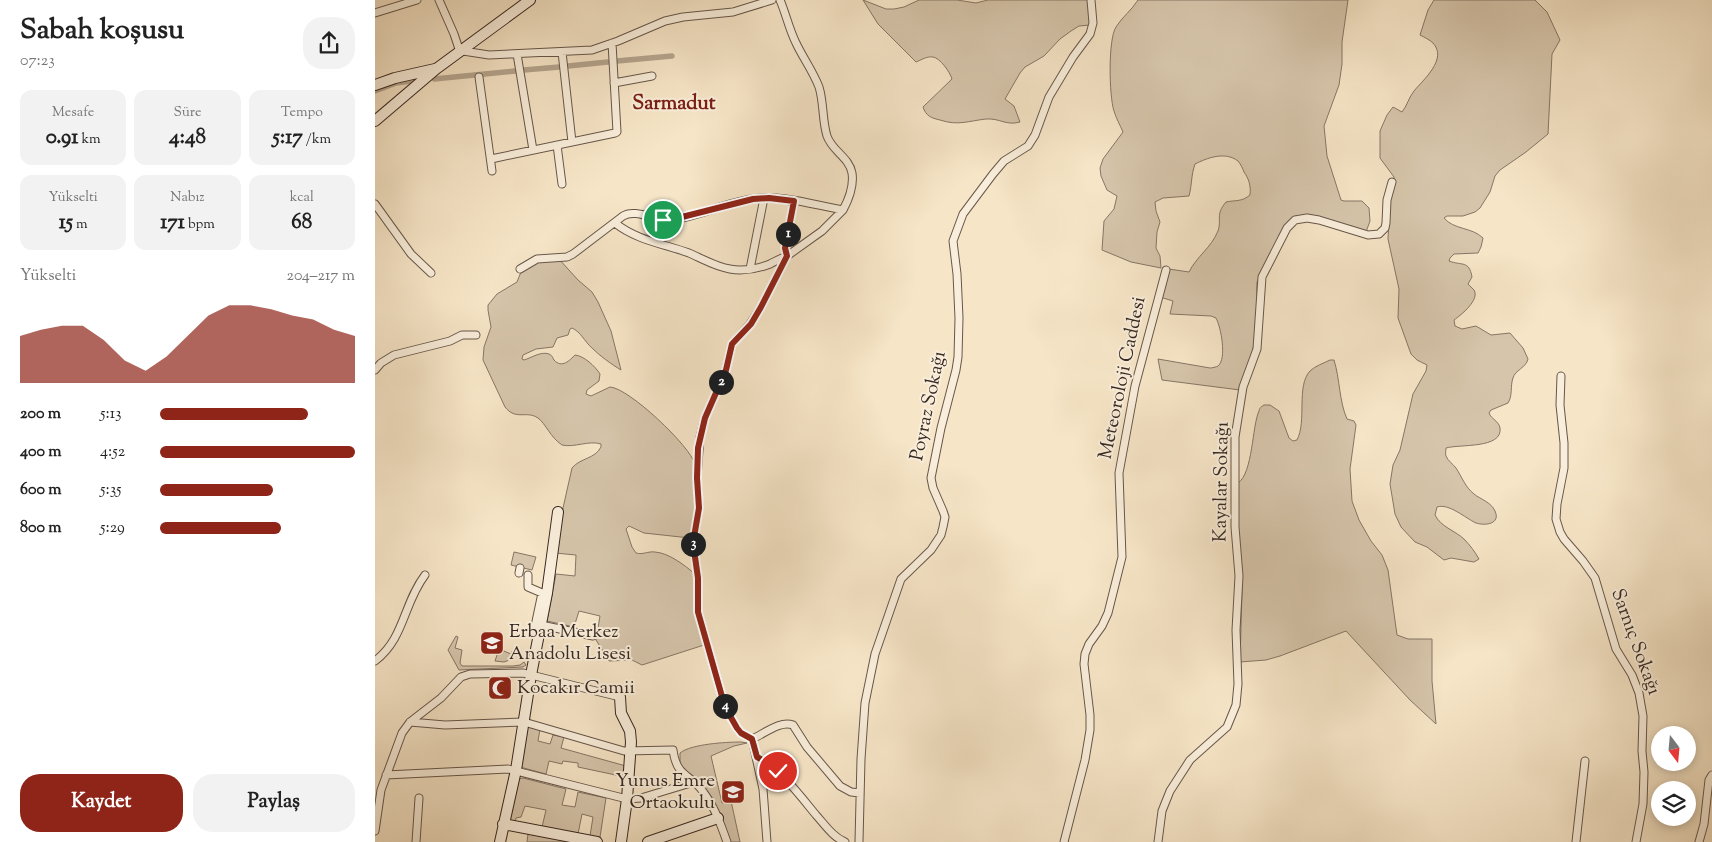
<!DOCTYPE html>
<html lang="tr">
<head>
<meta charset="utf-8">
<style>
  :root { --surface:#fff; --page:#f2f2f2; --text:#222; --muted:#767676; --accent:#8f2418 }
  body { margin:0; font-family:"Sorts Mill Goudy",serif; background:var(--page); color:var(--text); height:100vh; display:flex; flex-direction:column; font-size:19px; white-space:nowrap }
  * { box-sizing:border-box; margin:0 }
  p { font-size:16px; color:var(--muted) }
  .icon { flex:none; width:28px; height:28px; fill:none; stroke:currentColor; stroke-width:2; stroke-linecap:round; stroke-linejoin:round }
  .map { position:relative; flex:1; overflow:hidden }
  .drawer { display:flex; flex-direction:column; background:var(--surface); width:375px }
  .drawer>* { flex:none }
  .needle { width:32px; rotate:164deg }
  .fabs { position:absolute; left:1276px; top:726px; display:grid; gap:10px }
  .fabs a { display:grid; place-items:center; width:45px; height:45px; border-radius:50%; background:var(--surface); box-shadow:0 2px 8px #0003; font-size:25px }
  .pin { position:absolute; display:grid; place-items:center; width:42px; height:42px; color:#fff; margin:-21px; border:2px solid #fff; border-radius:50%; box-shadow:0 1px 5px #0007 }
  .km { position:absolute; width:25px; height:25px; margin:-12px; border-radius:50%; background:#222; color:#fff; font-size:14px; line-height:25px; text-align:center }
  .round { display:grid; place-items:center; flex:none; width:52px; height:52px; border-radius:20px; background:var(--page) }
  .headline { display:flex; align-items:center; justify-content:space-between; height:85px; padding:0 20px }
  h1 { font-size:28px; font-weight:800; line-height:38px }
  .stats { display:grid; grid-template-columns:repeat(3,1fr); gap:8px; height:85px; padding:5px 20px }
  .stats div { display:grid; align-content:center; border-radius:12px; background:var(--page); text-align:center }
  .stats b { font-size:21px; font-weight:800 }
  .stats small { font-size:14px; font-weight:400 }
  .stats p { font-size:14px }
  .chart { height:140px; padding:10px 20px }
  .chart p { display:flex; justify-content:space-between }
  .chart svg { width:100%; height:90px; margin-top:5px; fill:var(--accent); opacity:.7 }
  .action { display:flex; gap:10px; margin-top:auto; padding:10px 20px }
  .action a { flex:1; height:58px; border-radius:20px; background:var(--accent); color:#fff; font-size:20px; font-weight:800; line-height:58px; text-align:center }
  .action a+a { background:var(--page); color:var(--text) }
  ul { padding:0 20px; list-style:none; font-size:16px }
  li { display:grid; grid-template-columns:80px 60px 1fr; align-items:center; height:38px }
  li i { height:12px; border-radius:6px; background:var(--accent) }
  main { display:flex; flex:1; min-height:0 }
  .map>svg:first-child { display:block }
  .green { fill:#d6c5ab; stroke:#867666 }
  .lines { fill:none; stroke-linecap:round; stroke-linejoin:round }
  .canal { stroke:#b5a58f; stroke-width:5.5 }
  .street-casing { stroke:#67574a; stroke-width:9 }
  .secondary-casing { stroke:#372821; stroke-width:12 }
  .street { stroke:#f9eedb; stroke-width:7 }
  .secondary { stroke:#f9eedb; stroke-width:10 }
  .route-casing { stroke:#fff; stroke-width:10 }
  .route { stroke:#8f2418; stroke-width:6 }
  .labels { text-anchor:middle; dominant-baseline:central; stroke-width:4; stroke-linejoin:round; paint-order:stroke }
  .street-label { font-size:19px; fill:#372821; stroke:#f9eedb }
  .poi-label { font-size:19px; fill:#372821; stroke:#f9eedb; text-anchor:start }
  .neighbourhood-label { font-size:20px; font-weight:bold; fill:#7a1f14; stroke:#f9eedb }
</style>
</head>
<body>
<main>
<section class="drawer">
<div class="headline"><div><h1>Sabah koşusu</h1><p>07:23</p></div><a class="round"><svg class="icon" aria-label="share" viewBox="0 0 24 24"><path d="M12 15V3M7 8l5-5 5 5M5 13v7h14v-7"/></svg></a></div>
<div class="stats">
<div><p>Mesafe</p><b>0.91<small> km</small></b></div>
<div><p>Süre</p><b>4:48</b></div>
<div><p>Tempo</p><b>5:17<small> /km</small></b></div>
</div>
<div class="stats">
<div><p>Yükselti</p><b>15<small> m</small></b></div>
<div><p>Nabız</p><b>171<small> bpm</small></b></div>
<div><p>kcal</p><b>68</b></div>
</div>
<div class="chart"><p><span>Yükselti</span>204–217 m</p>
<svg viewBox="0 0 160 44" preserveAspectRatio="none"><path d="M0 44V21L10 18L20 16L30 16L40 23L50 33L60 38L70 31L80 21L90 11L100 6L110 6L120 8L130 11L140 13L150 18L160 21V44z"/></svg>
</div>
<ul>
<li><b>200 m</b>5:13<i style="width:76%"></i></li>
<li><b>400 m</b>4:52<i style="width:100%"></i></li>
<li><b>600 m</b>5:35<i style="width:58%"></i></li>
<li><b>800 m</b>5:29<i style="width:62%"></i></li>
</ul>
<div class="action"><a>Kaydet</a><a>Paylaş</a></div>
</section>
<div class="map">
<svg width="1337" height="842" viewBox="0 0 1337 842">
  <rect width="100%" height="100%" fill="#f6e5c7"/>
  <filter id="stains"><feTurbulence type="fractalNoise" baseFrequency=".004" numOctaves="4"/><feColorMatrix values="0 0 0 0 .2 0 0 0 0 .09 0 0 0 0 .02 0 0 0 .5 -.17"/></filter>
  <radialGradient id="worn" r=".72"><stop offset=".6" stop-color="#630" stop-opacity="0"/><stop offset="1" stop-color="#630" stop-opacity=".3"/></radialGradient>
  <path class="green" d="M488,0L511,9H519L529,7L544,0H582L601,3L613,0H714L715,25L704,26L696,31L685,39L669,56L650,67L645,73L630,99L639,106L645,122C631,126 625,118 611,119C593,121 583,126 565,120C556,118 551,116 548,107L577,79C575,72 565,58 558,57C552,56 546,60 541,62L503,24Z
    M763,0H973L967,42V64L964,85L949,126L952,156L966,200L969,201H987L994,208L995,221L991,232L959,222L917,219L882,282C881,293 883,303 883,314C882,341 874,365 865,390L787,380L783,359L835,368C836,368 842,367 843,366C852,359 846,327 841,318L836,316L795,314L798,301L785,297L794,269L814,272C822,256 836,248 843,231C847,219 840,215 851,202C860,200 867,202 875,195C876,186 874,179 869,172C868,169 865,163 863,161C850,151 832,158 820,164C816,175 817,185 814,196L788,198L780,202L781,211L785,222L782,232L781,248L785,256L786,268L756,262L727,250L729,221L739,209L742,196L732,190L726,176L725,168L728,159L748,132C745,125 741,118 739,111C734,96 733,39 741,27C747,17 757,10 763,0Z
    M1059,0H1160L1172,12L1185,40L1177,54L1173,134L1151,152L1125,170L1120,176L1115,192L1105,208L1100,212L1088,216H1072L1069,218C1079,230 1097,227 1108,238L1106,247L1103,253L1079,254L1075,258L1074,261C1087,266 1094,260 1097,277L1093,284C1095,286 1097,288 1099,290C1105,300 1086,315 1079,320L1080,326L1087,329L1101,326L1116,335L1135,333L1148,348L1153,359C1151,368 1140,370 1138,378C1135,386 1138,395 1133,403L1116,410L1114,413C1116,419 1124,421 1125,428C1128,449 1084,444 1071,448C1071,451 1070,453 1071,456C1073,461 1078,464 1081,468C1087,477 1090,487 1099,494C1105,499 1116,502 1120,511C1126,524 1110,526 1101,523C1090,518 1074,503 1062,507L1060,515C1066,527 1079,530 1089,539C1095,545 1100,552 1104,559L1099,562L1076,558L1069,560L1052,547L1040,542L1026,527L1020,514L1015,484L1018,465L1025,450L1038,394L1051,371L1052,365L1042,360L1036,354L1023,318L1024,289L1013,239L1015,199L1019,182V177L1005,158V131L1012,115L1018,107L1027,112C1032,106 1034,97 1039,91C1048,80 1073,59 1058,43C1055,40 1049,37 1045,35L1053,10Z
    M184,259L203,280L217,292L223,302L236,331L246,370C236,364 225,356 217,348C209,341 206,332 197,328L195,329L193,335L182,338L178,347L161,349L148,355L147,359L149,360C156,358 166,351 174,354C178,356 177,357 179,360C187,369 195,360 200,355C209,356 220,366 225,374L224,381L212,390L211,394L216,396L235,387C254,388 315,446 320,464C321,471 322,508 321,515C320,523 317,530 315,538L269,533L254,526L251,529L257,547L261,553C268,555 273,551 280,552C294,553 309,565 319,573L320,614L329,645L267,665L257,660L234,661L221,640L225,616L204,611L199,627L172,621L181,574L200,576L201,555L180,553L188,508L197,468C205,458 220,459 226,447V444C214,440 199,448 187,445C175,437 171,424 163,418C151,410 141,421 130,407L108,360L109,347L116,327L113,310V305L122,294L142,282L146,272L160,261Z
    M955,360H959C965,379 964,401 972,419L979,421L981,425L975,469L977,501L984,520L996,541L1007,555L1013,570L1022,635L1033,639H1057V681L1061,724L1035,700L971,631L905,656L891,660L865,662L867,591L863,523V483C878,473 877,426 884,411C885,407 886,407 889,405H895L904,411L914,438L918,441L922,440C932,421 921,386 935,371C940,366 949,363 955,360Z
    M139,552L161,557L157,570L136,565Z
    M81,636L83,637L80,648L87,650L85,663L87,666H138L145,665L149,662L151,665L148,667L84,670L73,650Z
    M124,649L136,654L137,651L139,652L137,659L129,662L120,661Z
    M152,727L165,729L163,741L175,744L178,735L189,737L186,748L251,766L250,777L203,767V763L188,761L187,764L174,761L171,774L145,767Z
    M366,742L372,743L359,746L336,756L347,803L356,801L365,842H355L351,831L316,776L305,765V753C316,744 351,742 366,742Z
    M148,778L191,789L187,805L200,807L203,792L231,798L225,837L215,836L218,817L207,814L203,834L167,827L171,810L150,806L146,817L141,818L140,822L133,820L144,779Z
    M153,834L201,842H152Z"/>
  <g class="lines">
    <path class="canal" d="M242,61L297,56
      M193,66L233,62
      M149,70L184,67
      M59,79L140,71
      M0,91L21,83L43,80"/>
    <defs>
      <path id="street" d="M64,0L79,34L85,52
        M405,0C411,14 414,29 421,43C428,58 438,71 444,87C449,103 447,120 452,136C457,151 474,157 477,173C479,186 474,199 468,210
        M0,13L42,0
        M88,51L114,55L217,50L243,41L290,21L308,17L358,12L397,0
        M187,52L197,142
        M142,54L158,150
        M104,77L117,171
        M239,83L277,76
        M182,145L187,184
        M116,159L240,133L242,132L237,43
        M0,204L36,254L56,273
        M240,223C261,240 289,244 314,253C330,260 347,270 365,270C375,270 385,268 395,264C401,261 406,258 412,256L410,248L419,201
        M145,269L162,259L192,257L198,254L248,216C260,208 281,221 296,220C323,217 349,203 377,199C406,194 439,205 468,210L447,231L412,256L386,307L375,324L357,344L351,370L330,418L325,437L322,478L324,508L318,543L323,578V612L350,707L362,728L366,733L377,739L388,789L392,842
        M375,269L389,198
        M0,370L6,363L19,355L75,341L87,335H101
        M1186,376L1185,405L1189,443V468L1182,504L1181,519L1185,532L1189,539L1208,561L1220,578L1241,649L1257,675L1264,693L1268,716L1267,751L1269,772L1268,804L1261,842
        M144,573L145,568
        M153,575V587L167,593L159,631
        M166,625L218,636
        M0,661C30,638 28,604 50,575
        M35,722L70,725L149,722L249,751L298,750C302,779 316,773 329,793C340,808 346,825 352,842
        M377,739C389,734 405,720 418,725L432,747L465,786L476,792L485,793
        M382,757C407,771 423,793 441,815C450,825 458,837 470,842
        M11,775L133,769L252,799L266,798L319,782
        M0,831L6,790L27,733L35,722L66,698L86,677L95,674L148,673L245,697
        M41,842L44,798
        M484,842L486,759L490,703L500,654L526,579L556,550L566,535L568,527L570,517L568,511L558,488L556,478L566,428L581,370L583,357L584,318L582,274L578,241L588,214L618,174L629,161L653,146L660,135L674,97L698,57L715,34L718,23L716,0
        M689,842L710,760L715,730V715L709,664L710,654L714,644L727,626L733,613L747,557L744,473L760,386L791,270
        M783,842L787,811L795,791L815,760L852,727L861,705L863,684L861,630L864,576L860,527V437L868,387L882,349L887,277L912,228L920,220L932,218L944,220L993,235L1004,234L1010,228L1011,223L1012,200L1017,182
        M1201,842L1210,761
        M1324,842L1329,824L1334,780L1337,775"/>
      <path id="secondary" d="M0,85L20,78L60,69
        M0,121L61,69L155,0
        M245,697L246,713L255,731L256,742L252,799L246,842
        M128,824L222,842
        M125,842L141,770L156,675L172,593L183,512
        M273,842L343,818"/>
    </defs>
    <use href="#street" class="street-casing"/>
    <use href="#secondary" class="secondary-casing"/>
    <use href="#street" class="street"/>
    <use href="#secondary" class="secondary"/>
  </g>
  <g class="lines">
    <defs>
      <path id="route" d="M288,220L303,218L378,199L394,198L419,201L410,248L412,256L386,307L376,324L357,344L351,370L330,418L323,448L322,478L324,508L318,543L323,578V612L350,707L362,728L366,733L377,739L382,757L393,763L403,771"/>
    </defs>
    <use href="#route" class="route-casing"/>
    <use href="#route" class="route"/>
  </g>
  <defs>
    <symbol id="school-square" viewBox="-11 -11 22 22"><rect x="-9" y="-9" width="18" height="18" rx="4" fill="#8f2418" stroke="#f9eedb"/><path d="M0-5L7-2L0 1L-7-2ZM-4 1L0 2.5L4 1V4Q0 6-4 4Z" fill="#fff"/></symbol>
    <symbol id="mosque-square" viewBox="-11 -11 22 22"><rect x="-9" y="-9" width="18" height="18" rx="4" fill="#8f2418" stroke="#f9eedb"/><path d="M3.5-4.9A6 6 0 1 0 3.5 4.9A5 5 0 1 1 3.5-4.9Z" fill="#fff"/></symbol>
  </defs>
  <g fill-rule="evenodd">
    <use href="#school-square" x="103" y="629" width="28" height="28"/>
    <use href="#mosque-square" x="111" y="674" width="28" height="28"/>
    <use href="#school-square" x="344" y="778" width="28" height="28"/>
  </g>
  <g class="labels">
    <g class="street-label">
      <text transform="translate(748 378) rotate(-78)">Meteoroloji Caddesi</text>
      <text transform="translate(554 406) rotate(-78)">Poyraz Sokağı</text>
      <text transform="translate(847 482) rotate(-89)">Kayalar Sokağı</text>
      <text transform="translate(1260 642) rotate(70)">Sarnıç Sokağı</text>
    </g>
    <g class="poi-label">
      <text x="134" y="632">Erbaa Merkez<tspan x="134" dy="22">Anadolu Lisesi</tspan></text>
      <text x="142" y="688">Kocakır Camii</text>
      <text x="340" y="781" text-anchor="end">Yunus Emre<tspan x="340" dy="22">Ortaokulu</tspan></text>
    </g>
    <g class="neighbourhood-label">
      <text x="299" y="104">Sarmadut</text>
    </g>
  </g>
  <rect width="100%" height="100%" filter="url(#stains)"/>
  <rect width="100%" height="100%" fill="url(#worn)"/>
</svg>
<div class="fabs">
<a><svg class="needle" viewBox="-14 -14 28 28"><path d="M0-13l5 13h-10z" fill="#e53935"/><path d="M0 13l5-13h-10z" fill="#767676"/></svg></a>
<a><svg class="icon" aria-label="layers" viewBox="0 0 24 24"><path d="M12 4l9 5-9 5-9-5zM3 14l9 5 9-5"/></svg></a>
</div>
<div class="pin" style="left:288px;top:220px;background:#1e9e55"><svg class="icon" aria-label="arrive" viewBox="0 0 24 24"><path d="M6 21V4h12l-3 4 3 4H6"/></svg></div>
<div class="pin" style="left:403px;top:771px;background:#d93025"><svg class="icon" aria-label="check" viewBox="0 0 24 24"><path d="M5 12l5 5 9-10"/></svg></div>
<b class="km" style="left:413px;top:234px">1</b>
<b class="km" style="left:346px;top:382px">2</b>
<b class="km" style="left:318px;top:544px">3</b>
<b class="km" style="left:350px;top:706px">4</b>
</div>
</main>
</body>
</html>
